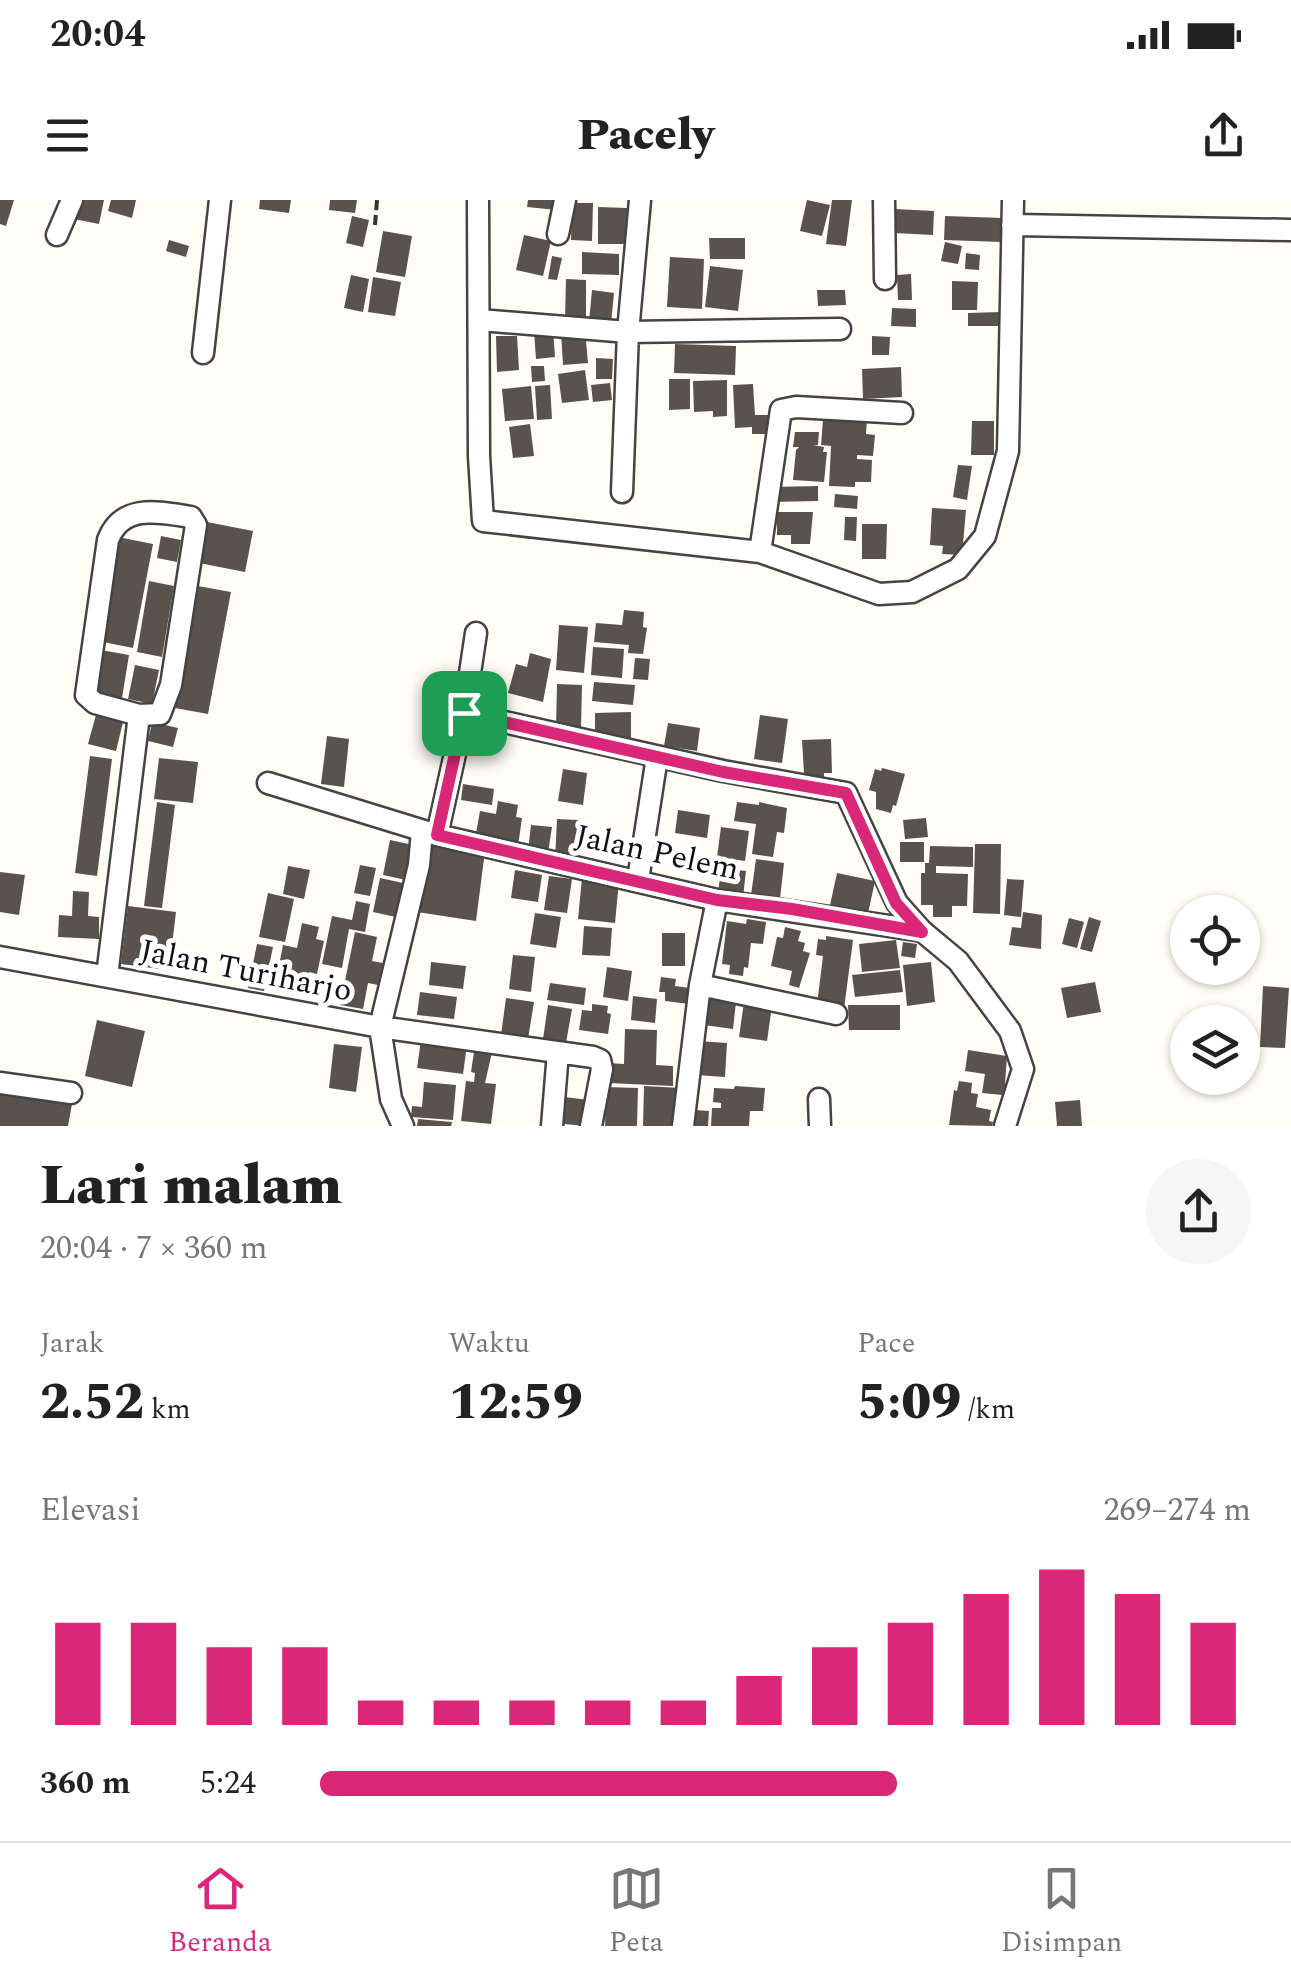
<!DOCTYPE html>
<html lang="id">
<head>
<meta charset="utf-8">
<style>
  :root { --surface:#fff; --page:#f6f6f6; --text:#222; --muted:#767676; --line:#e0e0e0; --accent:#db2777 }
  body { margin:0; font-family:Spectral,serif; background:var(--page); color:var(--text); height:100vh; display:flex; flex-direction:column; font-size:38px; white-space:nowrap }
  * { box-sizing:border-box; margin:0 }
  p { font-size:32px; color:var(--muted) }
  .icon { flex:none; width:55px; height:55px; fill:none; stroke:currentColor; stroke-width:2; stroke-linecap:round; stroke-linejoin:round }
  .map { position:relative; height:926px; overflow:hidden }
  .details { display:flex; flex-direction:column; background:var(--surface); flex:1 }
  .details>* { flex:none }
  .fabs { position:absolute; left:1170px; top:695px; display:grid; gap:20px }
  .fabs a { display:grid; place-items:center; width:90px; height:90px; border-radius:50%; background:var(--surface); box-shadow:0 2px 8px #0004; font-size:50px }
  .pin { position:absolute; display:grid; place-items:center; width:85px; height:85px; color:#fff; margin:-42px; border-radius:20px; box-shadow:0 5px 15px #0006 }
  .round { display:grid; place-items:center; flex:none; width:105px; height:105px; border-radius:52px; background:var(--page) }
  .headline { display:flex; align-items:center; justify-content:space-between; height:170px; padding:0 40px }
  h1 { font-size:55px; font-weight:800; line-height:75px }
  .metrics { display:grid; grid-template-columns:repeat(3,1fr); gap:15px; height:170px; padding:10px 40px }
  .metrics div { display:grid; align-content:center }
  .metrics b { font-size:50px; font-weight:800 }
  .metrics small { font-size:28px; font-weight:400 }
  .metrics p { font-size:28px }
  .chart { height:280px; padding:20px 40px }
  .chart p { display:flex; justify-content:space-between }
  .chart svg { width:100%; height:180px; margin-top:10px; stroke:var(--accent); stroke-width:6 }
  ul { padding:0 40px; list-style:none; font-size:32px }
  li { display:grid; grid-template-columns:160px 120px 1fr; align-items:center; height:75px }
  li i { height:25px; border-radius:12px; background:var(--accent) }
  .status { display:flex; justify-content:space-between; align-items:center; height:70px; padding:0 50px; background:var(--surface); direction:ltr }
  .status svg { height:28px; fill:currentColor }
  header { display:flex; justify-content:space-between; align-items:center; height:130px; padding:0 40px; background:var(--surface); font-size:45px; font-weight:800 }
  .tabs { display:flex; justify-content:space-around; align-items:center; height:140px; border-top:2px solid var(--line); background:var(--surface); font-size:28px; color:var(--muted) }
  .tabs a { display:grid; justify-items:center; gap:5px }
  .tabs .active { color:var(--accent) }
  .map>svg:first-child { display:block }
  .building { fill:#5a524d }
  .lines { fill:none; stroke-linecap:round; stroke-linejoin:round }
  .street-casing { stroke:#444; stroke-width:25 }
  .path { stroke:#333; stroke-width:4; stroke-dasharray:10 5; stroke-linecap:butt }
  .street { stroke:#fff; stroke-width:20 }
  .route-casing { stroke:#fff; stroke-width:20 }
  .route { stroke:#db2777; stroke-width:12 }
  .labels { text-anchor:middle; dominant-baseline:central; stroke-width:10; stroke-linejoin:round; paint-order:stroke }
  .street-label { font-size:32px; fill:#111; stroke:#fff }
</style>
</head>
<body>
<div class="status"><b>20:04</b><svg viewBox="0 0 49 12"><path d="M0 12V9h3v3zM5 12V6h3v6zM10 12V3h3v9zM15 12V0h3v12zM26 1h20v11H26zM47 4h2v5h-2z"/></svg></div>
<header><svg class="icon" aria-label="menu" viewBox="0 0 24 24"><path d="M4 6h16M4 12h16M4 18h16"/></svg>Pacely<svg class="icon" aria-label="share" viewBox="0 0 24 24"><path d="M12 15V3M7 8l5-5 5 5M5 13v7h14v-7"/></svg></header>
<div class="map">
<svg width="1291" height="926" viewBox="0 0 1291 926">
  <rect width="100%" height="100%" fill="#fffdf5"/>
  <path class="building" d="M0,0H14L6,26L0,24Z
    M78,0H104L99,24L74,19Z
    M111,0H136L132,18L108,11Z
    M260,0H291L289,13L259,9Z
    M330,0H357L355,13L329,10Z
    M528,0H558L557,10L527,7Z
    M807,0L830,5L822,36L800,31Z
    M832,0H852L846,46L826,44Z
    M572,3H593L592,41L571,40Z
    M598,7L627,8L626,44H598Z
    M895,9L934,11L933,35L894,33Z
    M352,16L369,20L363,47L346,43Z
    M945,16L1003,18L1002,42L944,40Z
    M383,31L412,36L405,77L376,72Z
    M524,35L551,41L543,76L516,70Z
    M709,38H745V59H710Z
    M169,40L189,46L186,57L166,51Z
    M945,42L962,46L958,64L941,61Z
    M582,52L619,54V75L582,74Z
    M966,53L980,55L979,70L965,69Z
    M552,56L562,58L557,80L548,79Z
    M670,57L704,59L702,109L667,107Z
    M710,66L743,70L738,111L705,107Z
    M911,74L912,100H898L897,75Z
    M351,75L369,79L363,112L344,108Z
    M373,77L401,82L395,116L368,112Z
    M566,79L586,80V118H565Z
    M952,81L978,82L977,110H952Z
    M592,90L614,93L611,124L589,122Z
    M817,90H845L846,105L818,106Z
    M892,108L916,109V127L891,126Z
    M1001,112L1002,126H968V113Z
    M553,129L555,157L536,159L534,131Z
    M585,130L588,163L563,165L561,132Z
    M496,136H517L519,170L497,172Z
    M872,136L890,137L889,155H872Z
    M675,144L736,146L735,175L674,173Z
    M596,158L613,159L612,179H596Z
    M531,166H544L545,181L532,182Z
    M901,167L902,197L863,199L862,169Z
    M585,170L589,200L562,203L558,174Z
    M669,179H690V209L669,210Z
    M727,180V216L713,217V211L694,212L693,181Z
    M610,183L612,200L593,202L591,185Z
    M753,184L755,215H769L770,234H752V227L735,228L733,185Z
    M550,185L552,219L537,220L535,186Z
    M531,186L534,219L505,221L502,189Z
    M837,216L867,218L866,234L875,235L873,256L857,255V259L872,260L871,282H855V287L829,286L831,246L821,245L823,219H836Z
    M972,221H994V255H971Z
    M530,224L534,256L513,258L509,227Z
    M795,232H819L818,245H813L824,247L823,252H827L824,282L793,280L796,250L799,247H793Z
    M958,265L972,266L967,300L953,297Z
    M818,286V301L771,302L770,287Z
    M835,294L858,296L857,309L834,307Z
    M932,308L966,310L962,355L942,354L943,346L930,345Z
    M777,312H813L810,344H791V335H777Z
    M845,317H857L856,341L844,340Z
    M207,322L253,331L245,372L199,363Z
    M862,324H887L886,359H862Z
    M161,336L181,340L177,362L157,358Z
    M118,337L153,344L133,448L98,441Z
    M149,381L174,386L162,457L137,452Z
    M198,386L231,392L208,514L175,508Z
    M624,410L644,412L643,427L647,428L643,454L628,453L629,445L594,442L596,423L622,425Z
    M559,425L588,427L584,473L556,470Z
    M593,447L624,449L622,478L591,475Z
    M101,450L129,455L121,504L93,499Z
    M530,453L551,459L543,502L508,493L516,464L527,467Z
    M635,458L650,459L648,480L633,479Z
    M135,465L159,470L152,504L128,499Z
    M594,482L635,485L633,505L592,501Z
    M557,484L582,485L581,529L556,528Z
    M97,511L124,518L116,551L88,544Z
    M631,512V539H595V513Z
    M760,515L788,519L782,563L754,559Z
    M152,522L178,528L173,547L148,541Z
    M668,523L700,528L697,551L664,546Z
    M327,536L349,539L344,587L321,584Z
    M831,539L832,573H824V578H808V574H804L802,540Z
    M90,556L112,559L97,676L75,673Z
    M159,558L198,562L193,603L154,599Z
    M882,568L905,574L896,606L893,605L891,613L876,609V592L869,590L875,569L881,571Z
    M563,569L587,573L583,605L558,601Z
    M463,584L494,589L492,605L461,600Z
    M498,601L518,605L516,617L522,618L518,646L475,639L480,611L496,614Z
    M157,602L175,605L162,708L144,706Z
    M737,602L759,605V602L787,608L784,633L777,632L773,657L752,654L756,624L734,621Z
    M678,610L710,615L707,638L675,633Z
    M926,618L928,637L905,639L903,620Z
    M557,619L578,620L575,661L555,660Z
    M531,625L552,627L548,653L528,651Z
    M721,627L749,631L745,661L717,657Z
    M390,640L413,645L406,680L383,675Z
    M427,642L485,651L476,721L417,712Z
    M900,642H924V662H900Z
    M975,644H1001L1000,714L973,713Z
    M930,646L973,647V667L936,666V673L968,674L967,706H952V717H933V705H921V673H925V663H929Z
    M756,659L784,663L780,699L751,695Z
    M360,665L376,668L370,696L354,693Z
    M288,666L310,670L304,699L283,694Z
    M721,668L746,671L743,697L718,694Z
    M515,670L542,675L538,702L511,698Z
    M0,672L25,675L19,715L0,712Z
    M837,673L875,681L867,718L829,710Z
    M549,676L572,679L567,713L544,710Z
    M380,678L403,683L396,717L373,712Z
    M582,678L619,681L615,723L578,719Z
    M1007,679L1024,680L1021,717L1004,715Z
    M73,691L89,692L88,716L99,717V739L58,737L59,715L72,716Z
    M268,693L294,699L285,742L259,737Z
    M356,701L370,704L365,732L349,729L342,768L322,764L332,716L352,720Z
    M128,706L176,712L169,770L121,764Z
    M1023,712L1042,715L1041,749L1009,745L1012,727L1021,728Z
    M535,713L561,717L556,748L530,744Z
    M1089,717L1101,721L1092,752L1080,749Z
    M1069,718L1084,722L1077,748L1062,744Z
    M747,719L766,722L763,744L751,743L748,768L744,767L743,776L729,774L730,765L722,764L727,721L746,724Z
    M302,723L319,727L316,739L324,741L317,774L309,772L307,781L277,776L283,745L297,748Z
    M584,726L612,728L610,756L582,755Z
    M785,727L801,731L798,741L805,743L803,751L810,753L799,788L789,785L792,771L771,766L777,737L783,738Z
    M355,732L377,737L372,761L383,763L378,785L368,783L363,809L340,805Z
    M662,733H685V766H662Z
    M826,736L853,740L844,809L817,805L823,756L816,755L818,739L826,740Z
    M896,740L900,768L862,772L859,744Z
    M903,742L917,744L915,758L901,756Z
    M257,744L273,747L264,791L248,788Z
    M513,755L535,757L531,792L509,789Z
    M431,762L466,766L463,789L429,785Z
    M931,762L935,802L907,806L903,765Z
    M607,767L632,771L628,801L603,797Z
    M900,770L903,792L855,797L852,775Z
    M661,777L676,779L675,786L690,788L689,804L665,801V792H659Z
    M1095,782L1101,812L1067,818L1061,788Z
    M550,783L586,788L584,805L547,800Z
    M1263,786L1289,788L1285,848L1260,847Z
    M420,792L457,797L454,819L417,815Z
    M633,796L657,799L655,823L631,820Z
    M506,798L534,802L528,839L501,835Z
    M708,798L736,802L733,829L704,825Z
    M744,802L772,806L767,841L739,837Z
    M592,804L608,806L607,813L611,814L608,834L579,830L582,810L592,811Z
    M548,805L572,809L566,843L543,839Z
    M848,805H900V830H849Z
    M97,820L145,831L132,887L85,876Z
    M625,829L657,830L656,865L673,866V886L608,883V863L624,864Z
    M421,840L467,845L463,874L417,868Z
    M698,841L727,843L725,877L696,875Z
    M334,844L362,847L356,892L329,888Z
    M475,845L493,848L485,883L496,884L491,924L461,921L466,881L474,882L475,873L471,872Z
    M968,850L1007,856L1005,884L1015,885L1013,896L982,893L985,874L965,871Z
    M959,881L972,883L971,893L978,894L976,907L991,910L989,921L993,922L992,926L949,925L954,890L957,891Z
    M424,882L456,885L453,920L411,917L412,906L422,907Z
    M644,886L681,888L680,926H643Z
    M735,886L765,888L763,911H750L749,926H711L712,908H721V903L713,902L714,888L734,889Z
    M606,887L638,888L637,926H605Z
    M0,892L72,904L68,926H0Z
    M556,896L589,900L586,926L553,923Z
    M1080,900L1082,926H1057L1055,902Z
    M694,910L709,911L708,926H693Z
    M418,919L452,922L451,926H417Z"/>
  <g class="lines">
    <defs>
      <path id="street" d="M478,0L479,256L483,321L760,352L879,394L912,392L958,369L985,336L1008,251L1013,0
        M884,0L885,79
        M1012,25L1291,30
        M558,34L565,0
        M57,35L72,0
        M480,120L628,132L840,129
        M203,153L220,0
        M622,292L628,132L640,0
        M760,352L781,210L796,207L902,213
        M464,513L723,571L846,593L897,703L922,731L958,761L1010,831L1023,869L1005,926
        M268,583L437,635L717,700L922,731
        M422,631L419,665L380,827L593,857L600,860L602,869L591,926
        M437,635L464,513L476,433
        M638,680L657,557
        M0,757L380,827L391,899L403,926
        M107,776L139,515L160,514L171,485L196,325L191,317C159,312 122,303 108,340L86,495L95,503L139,515
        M700,785L836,814
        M0,883L71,893
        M819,899L820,926
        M552,926L558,852
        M683,926L700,785L717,700"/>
    </defs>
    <use href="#street" class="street-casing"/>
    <path class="path" d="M375,25L377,0"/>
    <use href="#street" class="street"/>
  </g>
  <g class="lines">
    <defs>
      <path id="route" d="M464,513L723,572L846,593L896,703L922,732L792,709L717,700L437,635Z"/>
    </defs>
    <use href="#route" class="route-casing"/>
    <use href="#route" class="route"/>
  </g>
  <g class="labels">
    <g class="street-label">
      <text transform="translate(657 653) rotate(12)">Jalan Pelem</text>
      <text transform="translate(246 771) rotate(11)">Jalan Turiharjo</text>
    </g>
  </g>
</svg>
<div class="fabs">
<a><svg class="icon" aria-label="locate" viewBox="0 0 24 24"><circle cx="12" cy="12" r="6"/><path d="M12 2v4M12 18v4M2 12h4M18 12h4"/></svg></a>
<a><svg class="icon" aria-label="layers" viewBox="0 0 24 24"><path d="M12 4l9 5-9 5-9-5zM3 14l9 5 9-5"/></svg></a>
</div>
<div class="pin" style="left:464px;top:513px;background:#1e9e55"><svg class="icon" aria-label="arrive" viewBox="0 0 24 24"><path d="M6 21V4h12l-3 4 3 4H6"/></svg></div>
</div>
<section class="details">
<div class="headline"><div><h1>Lari malam</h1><p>20:04 · 7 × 360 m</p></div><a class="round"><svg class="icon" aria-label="share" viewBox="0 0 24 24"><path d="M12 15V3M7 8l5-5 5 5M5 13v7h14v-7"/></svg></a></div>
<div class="metrics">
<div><p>Jarak</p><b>2.52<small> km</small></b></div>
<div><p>Waktu</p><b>12:59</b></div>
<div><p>Pace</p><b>5:09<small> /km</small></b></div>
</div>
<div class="chart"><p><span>Elevasi</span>269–274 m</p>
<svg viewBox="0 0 160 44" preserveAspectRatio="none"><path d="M5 44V19M15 44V19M25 44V25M35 44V25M45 44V38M55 44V38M65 44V38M75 44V38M85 44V38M95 44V32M105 44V25M115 44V19M125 44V12M135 44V6M145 44V12M155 44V19"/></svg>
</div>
<ul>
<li><b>360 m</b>5:24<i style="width:62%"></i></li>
</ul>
</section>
<nav class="tabs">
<a class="active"><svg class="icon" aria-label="home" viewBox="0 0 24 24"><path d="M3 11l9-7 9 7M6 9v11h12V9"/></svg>Beranda</a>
<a><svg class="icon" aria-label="map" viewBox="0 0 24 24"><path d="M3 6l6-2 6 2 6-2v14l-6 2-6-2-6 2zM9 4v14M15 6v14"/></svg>Peta</a>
<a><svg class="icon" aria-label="saved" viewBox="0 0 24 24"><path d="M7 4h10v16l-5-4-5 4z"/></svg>Disimpan</a>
</nav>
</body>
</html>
